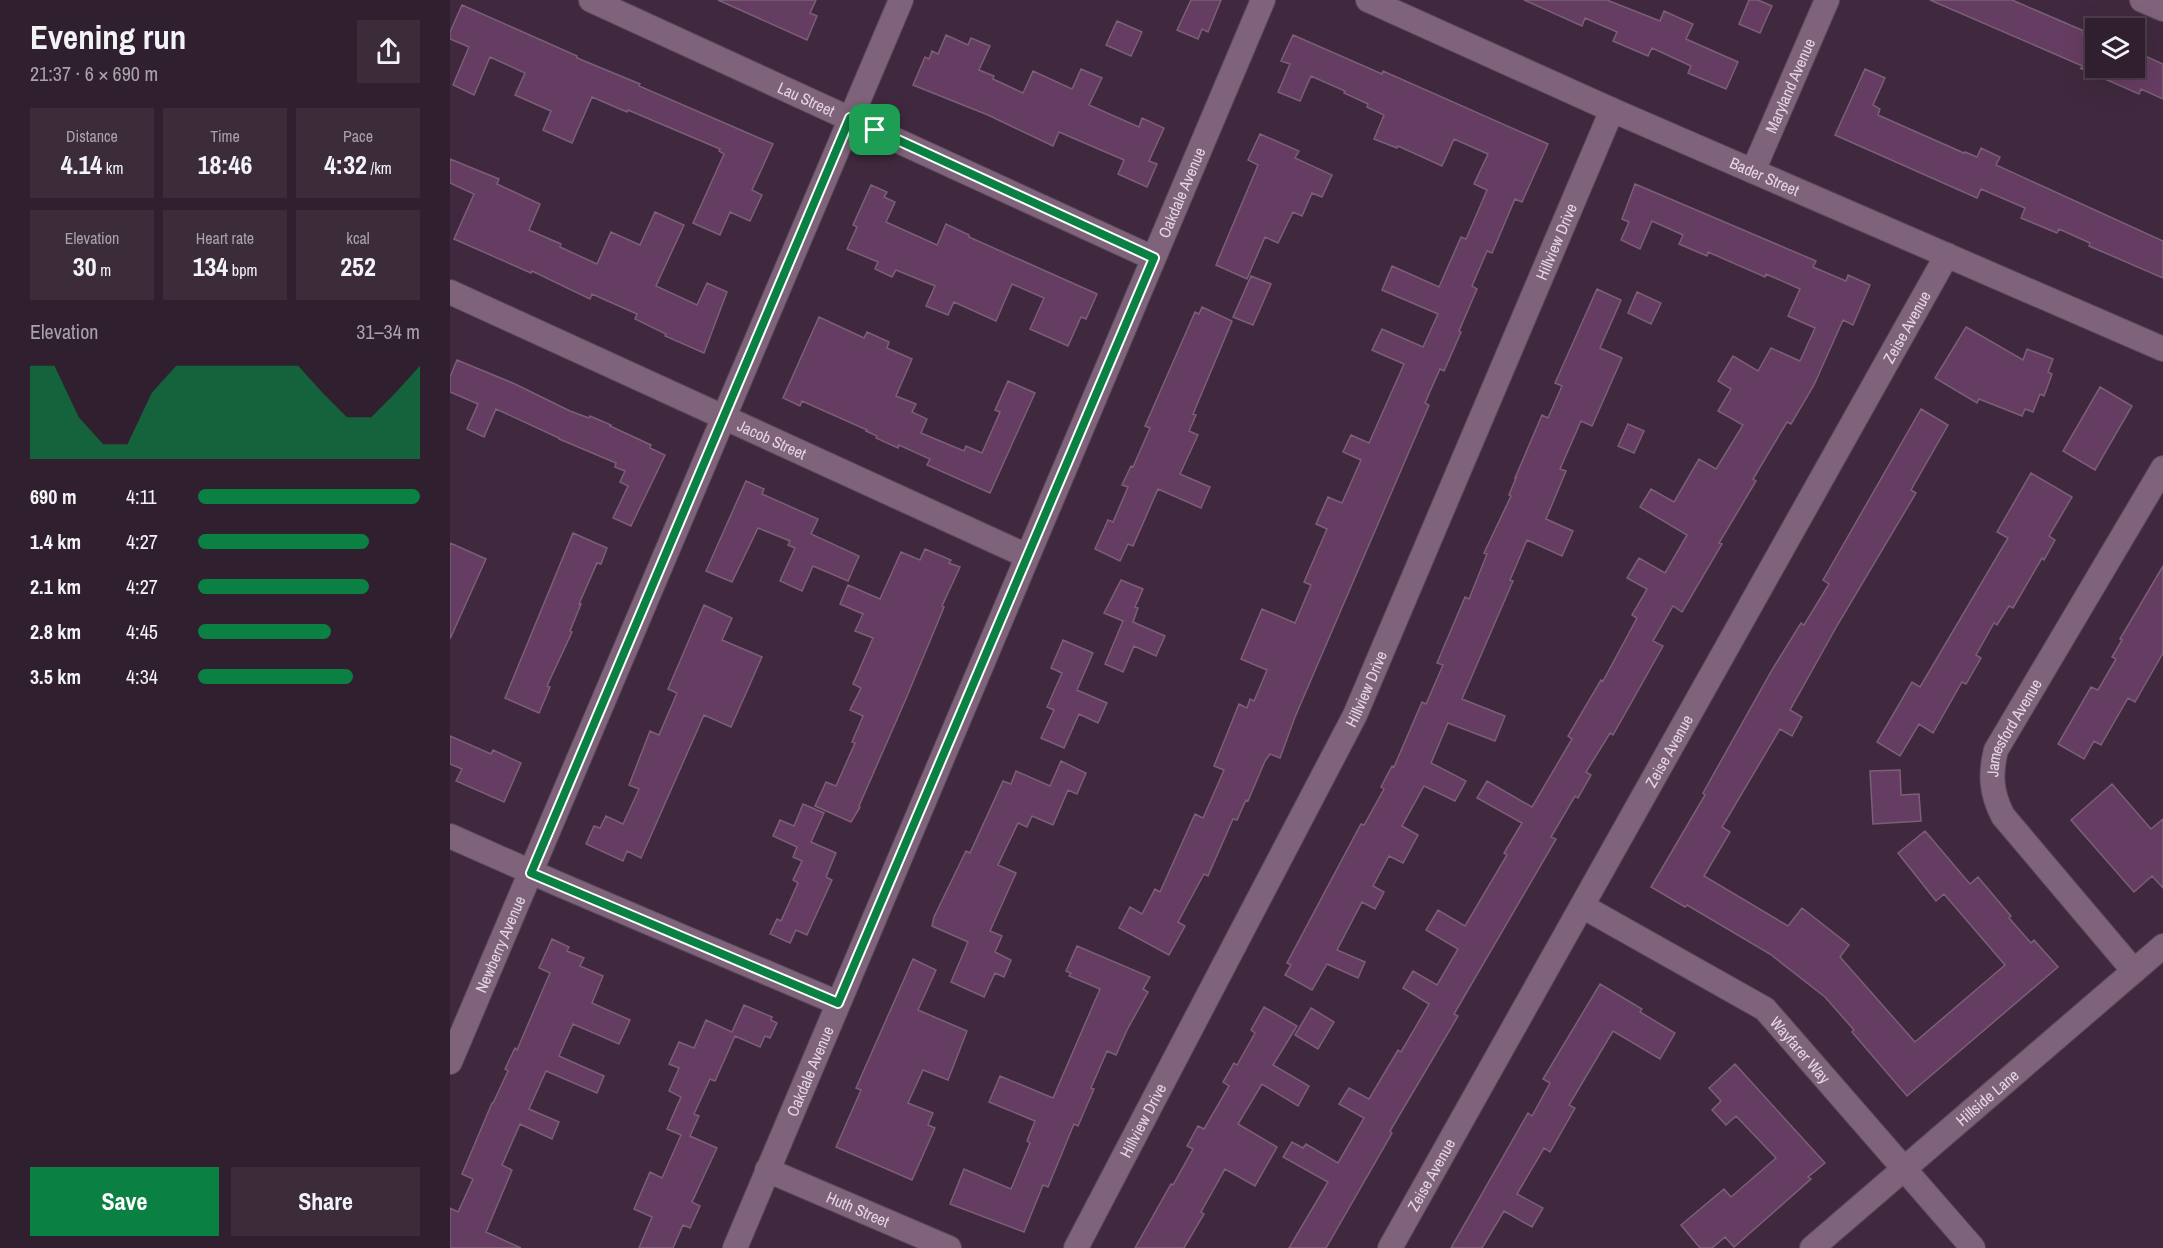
<!DOCTYPE html>
<html lang="en">
<head>
<meta charset="utf-8">
<style>
  :root { --surface:#301f2e; --page:#3c2c3a; --text:#f1f3f6; --muted:#a8a2aa; --line:#4b3d4a; --accent:#0b8043 }
  body { margin:0; font-family:"Archivo Narrow",sans-serif; background:var(--page); color:var(--text); height:100vh; display:flex; flex-direction:column; font-size:22px; white-space:nowrap }
  * { box-sizing:border-box; margin:0 }
  p { font-size:20px; color:var(--muted) }
  .icon { flex:none; width:33px; height:33px; fill:none; stroke:currentColor; stroke-width:2; stroke-linecap:round; stroke-linejoin:round }
  .map { position:relative; flex:1; overflow:hidden }
  .sheet { display:flex; flex-direction:column; background:var(--surface); width:450px }
  .sheet>* { flex:none }
  .fabs { position:absolute; left:1635px; top:18px; display:grid; gap:12px }
  .fabs a { display:grid; place-items:center; width:60px; height:60px; border-radius:0px; background:var(--surface); box-shadow:0 6px 24px #0002,0 0 0 2px var(--line); font-size:30px }
  .pin { position:absolute; display:grid; place-items:center; width:51px; height:51px; color:#fff; margin:-26px; border-radius:12px; box-shadow:0 3px 9px #0006 }
  .round { display:grid; place-items:center; flex:none; width:63px; height:63px; border-radius:0px; background:var(--page) }
  .head { display:flex; align-items:center; justify-content:space-between; height:102px; padding:0 30px }
  h1 { font-size:33px; font-weight:700; line-height:45px }
  .stats { display:grid; grid-template-columns:repeat(3,1fr); gap:9px; height:102px; padding:6px 30px }
  .stats div { display:grid; align-content:center; border-radius:0px; background:var(--page); text-align:center }
  .stats b { font-size:26px; font-weight:700 }
  .stats small { font-size:16px; font-weight:400 }
  .stats p { font-size:16px }
  .chart { height:168px; padding:12px 30px }
  .chart p { display:flex; justify-content:space-between }
  .chart svg { width:100%; height:108px; margin-top:6px; fill:var(--accent); opacity:.7 }
  .cta { display:flex; gap:12px; margin-top:auto; padding:12px 30px }
  .cta a { flex:1; height:69px; border-radius:0px; background:var(--accent); color:#fff; font-size:24px; font-weight:700; line-height:69px; text-align:center }
  .cta a+a { background:var(--page); color:var(--text) }
  ul { padding:0 30px; list-style:none; font-size:20px }
  li { display:grid; grid-template-columns:96px 72px 1fr; align-items:center; height:45px }
  li i { height:15px; border-radius:8px; background:var(--accent) }
  main { display:flex; flex:1; min-height:0 }
  .map>svg:first-child { display:block }
  .building { fill:#663d62; stroke:#7a5f77; stroke-width:1.5 }
  .lines { fill:none; stroke-linecap:round; stroke-linejoin:round }
  .minor-casing { stroke:#5b4859; stroke-width:26 }
  .minor { stroke:#7e637a; stroke-width:24 }
  .route-casing { stroke:#fff; stroke-width:12 }
  .route { stroke:#0b8043; stroke-width:8 }
  .labels { text-anchor:middle; dominant-baseline:central; stroke-width:5; stroke-linejoin:round; paint-order:stroke }
  .street-label { font-size:16px; fill:#e5d6e3; stroke:#20161f }
</style>
</head>
<body>
<main>
<section class="sheet">
<div class="head"><div><h1>Evening run</h1><p>21:37 · 6 × 690 m</p></div><a class="round"><svg class="icon" aria-label="share" viewBox="0 0 24 24"><path d="M12 15V3M7 8l5-5 5 5M5 13v7h14v-7"/></svg></a></div>
<div class="stats">
<div><p>Distance</p><b>4.14<small> km</small></b></div>
<div><p>Time</p><b>18:46</b></div>
<div><p>Pace</p><b>4:32<small> /km</small></b></div>
</div>
<div class="stats">
<div><p>Elevation</p><b>30<small> m</small></b></div>
<div><p>Heart rate</p><b>134<small> bpm</small></b></div>
<div><p>kcal</p><b>252</b></div>
</div>
<div class="chart"><p><span>Elevation</span>31–34 m</p>
<svg viewBox="0 0 160 44" preserveAspectRatio="none"><path d="M0 44V6L10 6L20 27L30 38L40 38L50 17L60 6L70 6L80 6L90 6L100 6L110 6L120 17L130 27L140 27L150 17L160 6V44z"/></svg>
</div>
<ul>
<li><b>690 m</b>4:11<i style="width:100%"></i></li>
<li><b>1.4 km</b>4:27<i style="width:77%"></i></li>
<li><b>2.1 km</b>4:27<i style="width:77%"></i></li>
<li><b>2.8 km</b>4:45<i style="width:60%"></i></li>
<li><b>3.5 km</b>4:34<i style="width:70%"></i></li>
</ul>
<div class="cta"><a>Save</a><a>Share</a></div>
</section>
<div class="map">
<svg width="1713" height="1248" viewBox="0 0 1713 1248">
  <rect width="100%" height="100%" fill="#40293e"/>
  <path class="building" d="M268,0H366L360,13L367,16L357,40Z
    M741,0H771L758,32L752,29L748,39L727,30Z
    M1074,0H1157L1210,21L1214,11L1243,24L1236,39L1288,62L1276,89L1238,73L1241,66L1202,48L1198,56L1163,41L1167,32L1135,18L1132,26Z
    M1299,0H1308L1322,6L1310,33L1289,24Z
    M1480,0H1562L1634,31L1633,34L1646,39V68H1684V51L1713,64V99L1691,89L1689,94L1630,68H1637Z
    M12,5L127,56V58L190,84L189,86L323,144L302,190L312,195L300,221L280,212L270,235L243,223L274,154L269,151L270,149L178,110L177,112L142,97L122,143L93,130L101,111L65,95L75,73L40,57L24,95L3,85L19,47L0,39V32Z
    M667,21L692,32L681,56L656,45Z
    M496,35L518,45L521,38L540,46L529,70L544,76L543,79L573,93L583,71L622,89L631,69L652,78L639,105L689,127L692,118L714,128L699,161L707,164L697,187L668,174L674,160L609,132L603,146L538,115L463,85L475,57L479,59L482,51L488,54Z
    M843,35L932,74L933,71L1098,144L1072,202L1065,199L1042,253L1037,251L1022,286L1027,289L1009,331L1011,332L994,371L990,369L975,403L979,405L845,717L830,758L820,754L815,761L798,801L796,800L787,820L783,819L758,876L754,874L728,922L735,926L719,955L669,928L680,907L692,914L705,889L710,892L745,814L753,818L774,770L764,766L789,704L797,708L800,699L804,701L817,670L791,659L812,609L845,623L861,585L854,582L877,529L866,524L878,497L892,503L911,460L893,452L901,435L919,443L954,364L922,350L932,329L973,347L988,314L932,290L942,266L989,287L1011,237L1016,239L1037,190L1024,184L1038,154L1004,139L992,166L948,146L947,148L924,139L934,115L917,107L918,104L894,93L895,91L861,76L850,101L828,92L840,64L831,61Z
    M1415,69L1435,78L1423,105L1430,109L1428,115L1514,153L1515,152L1527,157L1531,148L1550,157L1546,165L1713,241V278L1639,246L1640,243L1609,229L1607,233L1571,218L1575,208L1531,189L1527,198L1385,135Z
    M810,134L849,151L845,158L882,175L872,197L862,193L852,216L843,212L828,243L815,237L797,279L766,265L808,165L798,160Z
    M0,159L49,179L47,184L90,204L79,230L111,244L110,247L147,264L161,232L190,245L205,212L234,225L206,286L247,305L257,283L277,292L254,353L215,336L216,334L185,319L187,314L142,294L140,299L82,271L81,273L4,239L24,194L0,183Z
    M1185,184L1366,261L1363,267L1396,281L1398,275L1420,285L1403,325L1393,320L1364,385L1341,424L1337,422L1303,479L1306,481L1269,543L1272,544L1232,612L1223,606L1203,641L1213,646L1163,735L1160,733L1136,772L1141,775L1128,798L1125,796L1101,837L1106,839L1004,1014L1008,1016L940,1131L942,1133L876,1248H839L878,1182L833,1157L842,1142L853,1148L856,1144L888,1163L914,1118L889,1104L899,1088L919,1099L948,1050L951,1052L979,1004L953,988L963,971L987,985L1008,949L976,930L988,910L1015,926L1057,855L1054,853L1072,823L1027,798L1037,781L1082,807L1122,739L1118,736L1151,680L1153,681L1187,618L1182,615L1197,589L1177,578L1189,558L1215,573L1237,535L1190,507L1201,489L1224,502L1249,459L1266,469L1293,425L1268,411L1281,389L1268,381L1283,356L1308,371L1321,348L1350,361L1365,328L1338,316L1350,289L1316,274L1315,277L1258,252L1257,256L1229,244L1233,235L1202,221L1190,249L1171,240L1179,222L1172,219Z
    M421,185L437,192L434,197L445,202L436,222L487,245L496,224L519,235V237L647,294L636,319L631,317L618,346L580,329L594,298L562,284L546,321L504,302L498,315L476,306L485,286L446,270L442,277L425,269L428,262L397,249L407,227L403,225Z
    M801,276L821,284L803,325L783,317Z
    M1147,289L1171,300L1150,348L1172,358L1142,426L1131,421L1110,469L1116,471L1096,519L1123,531L1112,556L1077,540L1060,580L1063,581L1012,699L1055,716L1045,741L998,723L981,763L1016,781L1005,801L974,786L952,826L968,835L953,863L939,856L923,886L934,892L925,909L912,902L887,950L915,962L908,978L877,964L862,990L835,975L841,965L837,963L911,824L914,825L934,789L931,787L942,766L944,767L972,702L976,704L993,665L987,663L1015,597L1019,599L1037,554L1034,553L1061,496L1059,495L1066,478H1065L1092,415L1098,418L1112,386L1105,383Z
    M1187,292L1211,303L1201,324L1178,313Z
    M752,307L782,321L743,414L746,415L739,431L748,435L730,474L760,487L751,508L708,489L683,546L678,544L670,561L645,549L658,520L663,522L678,487L672,485L681,466L683,467L700,428L695,426L745,312L749,314Z
    M369,317L414,338L417,332L439,342L437,348L462,359L446,396L466,404L462,412L477,419L471,433L514,451L516,446L532,453L550,412L545,410L558,381L585,393L540,493L477,465L480,459L449,445L448,448L426,438L427,436L416,431L417,430L352,401L350,406L333,398Z
    M1516,327L1573,360L1577,349L1603,359L1598,372L1602,374L1594,396L1590,394L1583,412L1575,409L1572,416L1529,399L1527,403L1485,378Z
    M7,360L65,384L120,411L139,418L140,416L161,425L160,426L201,445L200,448L215,455L181,526L163,518L178,486L170,482L175,471L165,467L166,463L109,439V438L46,409L34,437L17,429L28,404L0,392V377Z
    M1650,387L1682,406L1645,470L1613,451Z
    M1471,409L1498,425L1461,490L1466,493L1388,624L1340,710L1352,717L1342,736L1330,729L1272,827L1280,832L1254,876L1338,926L1352,908L1399,945L1390,957L1465,1042L1555,965L1494,894L1486,901L1448,853L1475,831L1520,884L1528,877L1561,916L1559,918L1581,943L1584,940L1608,967L1457,1096L1402,1032L1404,1030L1375,997L1320,954L1237,905L1235,907L1201,887L1255,795L1253,793L1322,670L1351,623L1354,625L1379,584L1373,580Z
    M1178,424L1194,431L1184,453L1168,446Z
    M1581,473L1622,497L1599,536L1605,540L1594,560L1592,558L1563,608L1559,606L1547,625L1544,623L1526,655L1531,658L1516,684L1512,682L1483,733L1469,724L1450,756L1427,742L1462,682L1470,687L1558,538L1547,532Z
    M296,481L314,489L312,494L368,519L361,534L409,556L398,581L363,566L352,591L330,581L345,548L338,545L340,541L308,528L282,582L256,571Z
    M123,533L157,548L151,564L147,563L129,604H131L120,631L122,632L97,686L100,687L89,713L55,698Z
    M0,543L36,559L0,639Z
    M475,549L501,560L499,563L510,567L492,606L494,607L455,701L409,806L410,807L401,822L365,806L376,782L386,786L405,743L402,742L413,716L400,710L411,688L403,684L423,638L405,631L413,614L390,604L398,585L430,599L451,552L470,560Z
    M1713,566V653L1685,702L1678,698L1651,745L1644,741L1634,759L1608,744L1641,687L1648,690L1666,659L1662,657L1672,640L1670,639Z
    M671,580L693,589L685,607L688,608L683,622L715,636L706,656L684,646L673,672L655,664L673,621L654,613Z
    M254,605L282,618L272,640L312,657L281,727L254,715L191,858L177,851L173,861L136,844L144,826L150,828L156,816L173,824L189,789L179,785L200,731L209,735L227,693L218,689Z
    M613,640L643,653L627,690L657,703L648,723L629,714L614,748L591,738L604,710L597,707L612,673L601,668Z
    M0,736L41,754L43,750L71,763L54,802L6,781L12,769L0,764Z
    M611,761L636,773L627,794L618,790L603,825L582,816L577,827L568,823L548,865L566,873L540,931L552,936L545,952L561,960L554,977L545,973L534,997L501,982L518,942L482,926L484,917L516,851L520,853L553,781L561,784L566,771L600,786Z
    M1450,770L1451,795L1469,794L1471,821L1423,824L1420,771Z
    M1662,784L1701,829L1713,819V888L1702,876L1684,892L1621,820Z
    M353,804L374,813L361,842L386,853L376,877L382,880L357,935L346,930L340,943L320,934L327,919L331,921L348,883L343,880L352,861L343,857L347,847L323,836L330,820L344,826Z
    M102,939L119,947L117,951L134,958L130,966L153,976L142,1003L180,1020L169,1044L123,1024L109,1056L154,1076L147,1093L96,1071L79,1109L109,1122L102,1139L70,1124L52,1165L62,1170L36,1232L71,1248H0V1208L8,1212L23,1179L12,1174L42,1103H43L58,1071L55,1069L65,1048L67,1050L100,973L89,968Z
    M627,946L700,977L693,989L698,992L677,1030L666,1055L657,1051L641,1088L644,1089L628,1126L624,1124L598,1187L593,1185L574,1232L500,1204L514,1169L561,1189L580,1143L577,1141L585,1121L539,1102L550,1076L603,1098L650,989L619,976L621,973L616,971Z
    M463,959L486,970L468,1010L517,1031L498,1080L473,1070L458,1103L483,1113L478,1125L485,1128L462,1180L386,1147L411,1090L406,1088Z
    M1150,984L1192,1009L1190,1012L1225,1033L1210,1059L1163,1031L1119,1105L1125,1108L1100,1152L1094,1148L1067,1194L1093,1208L1082,1227L1054,1211L1032,1248H1001L1078,1113L1082,1116L1100,1083L1093,1079Z
    M294,1005L322,1017L321,1020L327,1023L320,1038L315,1036L310,1047L285,1036L265,1081L260,1079L244,1114L249,1116L240,1136L267,1148L242,1202L250,1206L240,1228L233,1225L223,1248H189L202,1217L184,1209L200,1172L212,1178L231,1135L217,1129L231,1097L219,1091L229,1068L219,1064L229,1042L244,1048L256,1020L282,1032Z
    M814,1007L847,1026L823,1065L859,1086L848,1106L812,1084L788,1124L827,1147L805,1186L775,1169L751,1212L754,1214L734,1248H685L721,1184L723,1185L743,1149L737,1146L748,1126L754,1129L779,1086L773,1082L784,1063L787,1065L805,1033L801,1030Z
    M861,1008L884,1022L868,1049L845,1035Z
    M1285,1064L1375,1163L1358,1177L1361,1179L1284,1247L1275,1237L1262,1248H1250L1231,1225L1274,1189L1281,1197L1326,1158L1286,1116L1276,1125L1262,1110L1271,1101L1259,1088Z"/>
  <g class="lines">
    <defs>
      <g id="minor">
        <path id="s1" d="M141,0L703,258"/>
        <path id="s2" d="M918,0L1162,110L1713,349"/>
        <path d="M1692,0L1713,9"/>
        <path id="s3" d="M1303,171L1377,0"/>
        <path id="s4" d="M0,292L577,556"/>
        <path d="M0,836L106,883L388,1003"/>
        <path id="s5" d="M1132,906L1315,1009L1523,1248"/>
        <path id="s6" d="M1684,971L1553,816C1541,793 1540,774 1546,750L1713,468"/>
        <path id="s7" d="M0,1062L451,0"/>
        <path id="s8" d="M317,1170L499,1248"/>
        <path id="s9" d="M285,1248L813,0"/>
        <path id="s10" d="M626,1248L905,715L1162,110"/>
        <path id="s11" d="M940,1248L1497,255"/>
        <path id="s12" d="M1362,1248L1713,946"/>
      </g>
    </defs>
    <use href="#minor" class="minor-casing"/>
    <use href="#minor" class="minor"/>
  </g>
  <g class="lines">
    <defs>
      <path id="route" d="M400,118L704,258L388,1003L81,873Z"/>
    </defs>
    <use href="#route" class="route-casing"/>
    <use href="#route" class="route"/>
  </g>
  <g class="labels">
    <g class="street-label">
      <text stroke="none"><textPath href="#s3" startOffset="93">Maryland Avenue</textPath></text>
      <text stroke="none"><textPath href="#s1" startOffset="237">Lau Street</textPath></text>
      <text stroke="none"><textPath href="#s2" startOffset="434">Bader Street</textPath></text>
      <text stroke="none"><textPath href="#s9" startOffset="1146">Oakdale Avenue</textPath></text>
      <text stroke="none"><textPath href="#s10" startOffset="1116">Hillview Drive</textPath></text>
      <text stroke="none"><textPath href="#s11" startOffset="1056">Zeise Avenue</textPath></text>
      <text stroke="none"><textPath href="#s4" startOffset="354">Jacob Street</textPath></text>
      <text stroke="none"><textPath href="#s10" startOffset="630">Hillview Drive</textPath></text>
      <text stroke="none"><textPath href="#s6" startOffset="298">Jamesford Avenue</textPath></text>
      <text stroke="none"><textPath href="#s11" startOffset="570">Zeise Avenue</textPath></text>
      <text stroke="none"><textPath href="#s7" startOffset="128">Newberry Avenue</textPath></text>
      <text stroke="none"><textPath href="#s5" startOffset="264">Wayfarer Way</textPath></text>
      <text stroke="none"><textPath href="#s9" startOffset="192">Oakdale Avenue</textPath></text>
      <text stroke="none"><textPath href="#s12" startOffset="231">Hillside Lane</textPath></text>
      <text stroke="none"><textPath href="#s10" startOffset="144">Hillview Drive</textPath></text>
      <text stroke="none"><textPath href="#s11" startOffset="84">Zeise Avenue</textPath></text>
      <text stroke="none"><textPath href="#s8" startOffset="99">Huth Street</textPath></text>
    </g>
  </g>
</svg>
<div class="fabs">
<a><svg class="icon" aria-label="layers" viewBox="0 0 24 24"><path d="M12 4l9 5-9 5-9-5zM3 14l9 5 9-5"/></svg></a>
</div>
<div class="pin" style="left:425px;top:130px;background:#1e9e55"><svg class="icon" aria-label="arrive" viewBox="0 0 24 24"><path d="M6 21V4h12l-3 4 3 4H6"/></svg></div>
</div>
</main>
</body>
</html>
